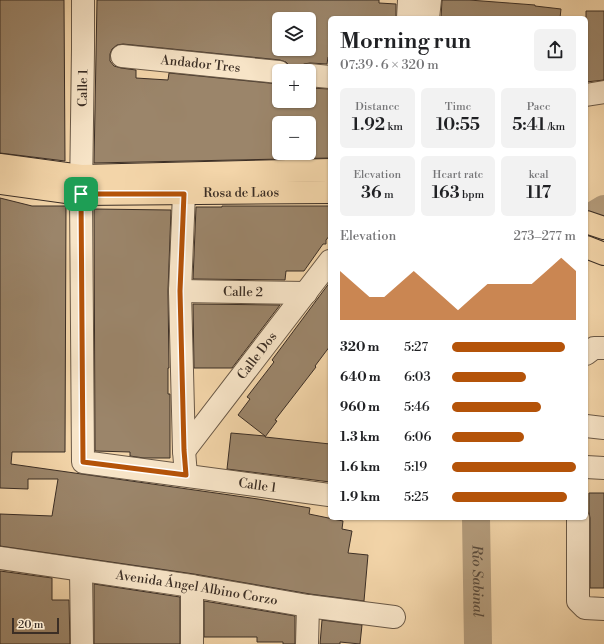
<!DOCTYPE html>
<html lang="en">
<head>
<meta charset="utf-8">
<style>
  :root { --surface:#fff; --page:#f2f2f2; --text:#202124; --muted:#757577; --accent:#b45309 }
  body { margin:0; font-family:"Libre Bodoni",serif; background:var(--page); color:var(--text); height:100vh; display:flex; flex-direction:column; font-size:15px; white-space:nowrap }
  * { box-sizing:border-box; margin:0 }
  p { font-size:13px; color:var(--muted) }
  .icon { flex:none; width:22px; height:22px; fill:none; stroke:currentColor; stroke-width:2; stroke-linecap:round; stroke-linejoin:round }
  .map { position:relative; flex:1; overflow:hidden }
  .details { position:absolute; left:328px; top:16px; width:260px; height:504px; display:flex; flex-direction:column; background:var(--surface); border-radius:6px; box-shadow:0 1px 3px #0004 }
  .details>* { flex:none }
  .controls { position:absolute; left:272px; top:12px; display:grid; gap:8px }
  .controls a { display:grid; place-items:center; width:44px; height:44px; border-radius:6px; background:var(--surface); box-shadow:0 1px 3px #0004; font-size:20px }
  .scale { position:absolute; left:12px; bottom:10px; width:47px; box-sizing:border-box; padding-left:4px; border:2px solid #3b2e25; border-top:0; font-size:11px; line-height:14px; white-space:nowrap; color:#3b2e25; -webkit-text-stroke:3px #f7e4c7; paint-order:stroke }
  .pin { position:absolute; display:grid; place-items:center; width:34px; height:34px; color:#fff; margin:-17px; border-radius:8px; box-shadow:0 2px 6px #0006 }
  .round { display:grid; place-items:center; flex:none; width:42px; height:42px; border-radius:6px; background:var(--page) }
  .summary { display:flex; align-items:center; justify-content:space-between; height:68px; padding:0 12px }
  h1 { font-size:22px; font-weight:600; line-height:30px }
  .figures { display:grid; grid-template-columns:repeat(3,1fr); gap:6px; height:68px; padding:4px 12px }
  .figures div { display:grid; align-content:center; border-radius:6px; background:var(--page); text-align:center }
  .figures b { font-size:17px; font-weight:600 }
  .figures small { font-size:11px; font-weight:400 }
  .figures p { font-size:11px }
  .chart { height:112px; padding:8px 12px }
  .chart p { display:flex; justify-content:space-between }
  .chart svg { width:100%; height:72px; margin-top:4px; fill:var(--accent); opacity:.7 }
  ul { padding:0 12px; list-style:none; font-size:13px }
  li { display:grid; grid-template-columns:64px 48px 1fr; align-items:center; height:30px }
  li i { height:10px; border-radius:5px; background:var(--accent) }
  .map>svg:first-child { display:block }
  .lines { fill:none; stroke-linecap:round; stroke-linejoin:round }
  .river { stroke:#b49c7c; stroke-width:28 }
  .building { fill:#9b856a; stroke:#3b2e25; fill-rule:evenodd }
  .minor-casing { stroke:#695846; stroke-width:24 }
  .major-casing { stroke:#3b2e25; stroke-width:24 }
  .minor { stroke:#f7e4c7; stroke-width:22 }
  .major { stroke:#f3d5a9; stroke-width:22 }
  .route-casing { stroke:#fff; stroke-width:8 }
  .route { stroke:#b45309; stroke-width:5 }
  .labels { text-anchor:middle; dominant-baseline:central; stroke-width:4; stroke-linejoin:round; paint-order:stroke }
  .street-label { font-size:13px; fill:#3b2e25; stroke:#f7e4c7 }
  .water-label { font-size:14px; font-style:italic; fill:#594a3b; stroke:#f7e4c7 }
</style>
</head>
<body>
<div class="map">
<svg width="604" height="644" viewBox="0 0 604 644">
  <rect width="100%" height="100%" fill="#f3d5a9"/>
  <filter id="stains"><feTurbulence type="fractalNoise" baseFrequency=".005" numOctaves="4"/><feColorMatrix values="0 0 0 0 .2 0 0 0 0 .09 0 0 0 0 .02 0 0 0 .5 -.17"/></filter>
  <radialGradient id="worn" r=".72"><stop offset=".6" stop-color="#630" stop-opacity="0"/><stop offset="1" stop-color="#630" stop-opacity=".3"/></radialGradient>
  <g class="lines">
    <g class="river">
      <path d="M586,220L604,209"/>
      <path id="s1" d="M476,518L478,644"/>
    </g>
  </g>
  <path class="building" d="M0,0H64L65,161L0,153Z
    M97,0H379V3L396,4V18H330V57H328L327,64L310,63L304,64L301,66L289,65L286,62L280,60L123,44L117,45L112,49L110,54V61L114,66L121,68L136,70V78L168,80L169,73L279,84V101H309V88L330,89V158L94,163ZM279,19H309V49H279ZM279,123H309V153H279Z
    M442,0H469L535,5V6L561,9L560,18H441Z
    M586,11H604V80L586,82Z
    M0,198L32,206H66L65,452H12L11,464L258,499L310,508L309,514L343,521L342,529L352,531L348,553L368,555L364,601L310,594L194,574L0,546V514L52,516L58,479H28V489L0,488Z
    M222,206H330V235L326,240V244H323L304,271H286L285,280L193,279L196,207H222Z
    M94,209L171,210L168,291L169,368H168V394H170V458H144L130,456V452L95,451Z
    M330,282V346L315,366L316,367L275,420L277,421L265,437L330,444V482L227,469L231,433L265,436L238,415L250,399L247,397L274,362L272,360Z
    M193,304L280,305L232,368H194Z
    M589,493H604V588H590V518L589,512Z
    M0,571L52,578V600H69L70,644H0Z
    M94,584L180,597V644H94Z
    M204,601L295,616V644H283V642H257V637H204Z
    M322,620L362,625L360,644L340,642V644H320Z"/>
  <g class="lines">
    <defs>
      <g id="minor">
        <path id="s2" d="M83,0V49L81,194L83,462L329,495"/>
        <path d="M408,18L409,0"/>
        <path d="M428,18L430,0"/>
        <path id="s3" d="M122,56L279,72"/>
        <path d="M309,75L330,77"/>
        <path d="M586,95L604,92"/>
        <path d="M184,193L180,291L184,451L186,475"/>
        <path id="s4" d="M180,291L306,293"/>
        <path d="M586,354L594,348H604"/>
        <path d="M586,426L604,428"/>
        <path id="s5" d="M184,451L330,261"/>
        <path d="M586,467L604,468"/>
        <path d="M578,518V601L585,608L604,609"/>
        <path id="s6" d="M0,558L192,586L308,606L394,617"/>
        <path d="M81,570L82,644"/>
        <path d="M192,586V644"/>
        <path d="M307,644L308,606"/>
      </g>
      <g id="major">
        <path d="M0,165L81,176L330,170"/>
        <path id="s7" d="M0,183L81,194L330,192"/>
        <path d="M586,222L604,228"/>
        <path d="M586,247L604,254"/>
      </g>
    </defs>
    <use href="#minor" class="minor-casing"/>
    <use href="#major" class="major-casing"/>
    <use href="#minor" class="minor"/>
    <use href="#major" class="major"/>
  </g>
  <g class="lines">
    <defs>
      <path id="route" d="M81,194H184L180,291L184,450L186,475L83,462Z"/>
    </defs>
    <use href="#route" class="route-casing"/>
    <use href="#route" class="route"/>
  </g>
  <g class="labels">
    <g class="street-label">
      <text stroke="none"><textPath href="#s3" startOffset="79">Andador Tres</textPath></text>
      <text transform="translate(83 88) rotate(-89)">Calle 1</text>
      <text stroke="none"><textPath href="#s7" startOffset="242">Rosa de Laos</textPath></text>
      <text stroke="none"><textPath href="#s4" startOffset="63">Calle 2</textPath></text>
      <text stroke="none"><textPath href="#s5" startOffset="120">Calle Dos</textPath></text>
      <text stroke="none"><textPath href="#s2" startOffset="638">Calle 1</textPath></text>
      <text stroke="none"><textPath href="#s6" startOffset="199">Avenida Ángel Albino Corzo</textPath></text>
    </g>
    <g class="water-label">
      <text stroke="none"><textPath href="#s1" startOffset="63">Río Sabinal</textPath></text>
    </g>
  </g>
  <rect width="100%" height="100%" filter="url(#stains)"/>
  <rect width="100%" height="100%" fill="url(#worn)"/>
</svg>
<div class="controls">
<a><svg class="icon" aria-label="layers" viewBox="0 0 24 24"><path d="M12 4l9 5-9 5-9-5zM3 14l9 5 9-5"/></svg></a>
<a>+</a>
<a>−</a>
</div>
<div class="scale">20 m</div>
<div class="pin" style="left:81px;top:194px;background:#1e9e55"><svg class="icon" aria-label="arrive" viewBox="0 0 24 24"><path d="M6 21V4h12l-3 4 3 4H6"/></svg></div>
<section class="details">
<div class="summary"><div><h1>Morning run</h1><p>07:39 · 6 × 320 m</p></div><a class="round"><svg class="icon" aria-label="share" viewBox="0 0 24 24"><path d="M12 15V3M7 8l5-5 5 5M5 13v7h14v-7"/></svg></a></div>
<div class="figures">
<div><p>Distance</p><b>1.92<small> km</small></b></div>
<div><p>Time</p><b>10:55</b></div>
<div><p>Pace</p><b>5:41<small> /km</small></b></div>
</div>
<div class="figures">
<div><p>Elevation</p><b>36<small> m</small></b></div>
<div><p>Heart rate</p><b>163<small> bpm</small></b></div>
<div><p>kcal</p><b>117</b></div>
</div>
<div class="chart"><p><span>Elevation</span>273–277 m</p>
<svg viewBox="0 0 160 44" preserveAspectRatio="none"><path d="M0 44V14L10 22L20 30L30 30L40 22L50 14L60 22L70 30L80 38L90 30L100 22L110 22L120 22L130 22L140 14L150 6L160 14V44z"/></svg>
</div>
<ul>
<li><b>320 m</b>5:27<i style="width:91%"></i></li>
<li><b>640 m</b>6:03<i style="width:60%"></i></li>
<li><b>960 m</b>5:46<i style="width:72%"></i></li>
<li><b>1.3 km</b>6:06<i style="width:58%"></i></li>
<li><b>1.6 km</b>5:19<i style="width:100%"></i></li>
<li><b>1.9 km</b>5:25<i style="width:93%"></i></li>
</ul>
</section>
</div>
</body>
</html>
